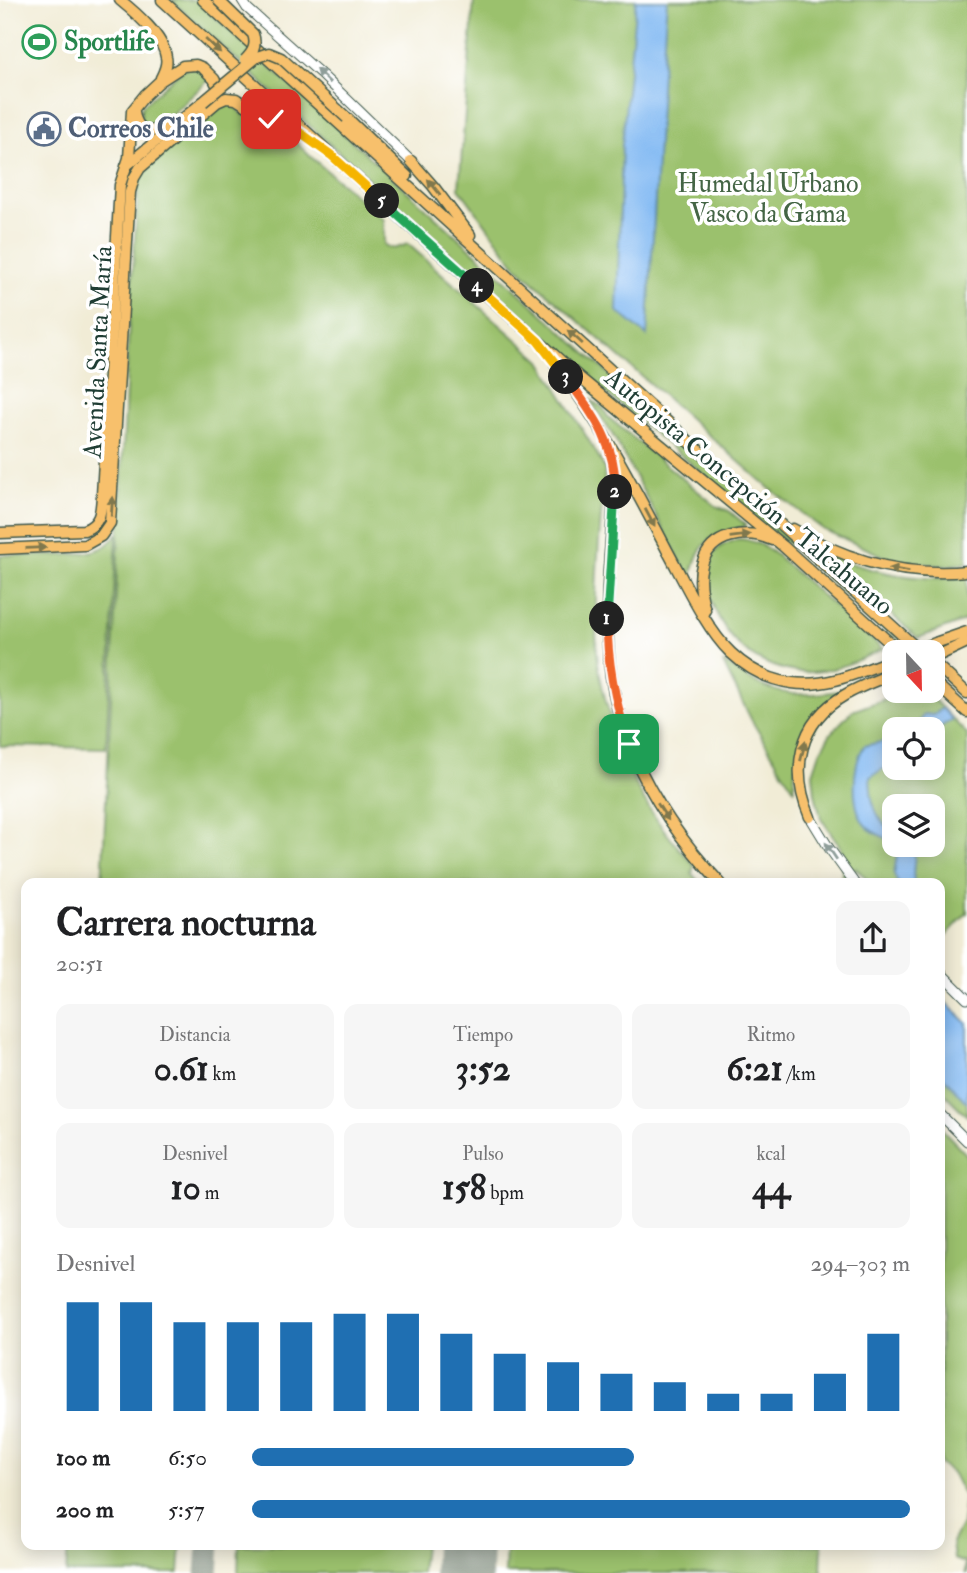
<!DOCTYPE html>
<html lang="es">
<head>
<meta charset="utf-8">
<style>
  :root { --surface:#fff; --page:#f6f6f6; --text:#202124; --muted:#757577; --accent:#1f6fb2 }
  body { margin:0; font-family:"IM FELL Double Pica",serif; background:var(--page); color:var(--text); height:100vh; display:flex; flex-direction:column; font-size:26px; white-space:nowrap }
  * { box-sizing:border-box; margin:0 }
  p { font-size:23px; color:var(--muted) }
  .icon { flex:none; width:38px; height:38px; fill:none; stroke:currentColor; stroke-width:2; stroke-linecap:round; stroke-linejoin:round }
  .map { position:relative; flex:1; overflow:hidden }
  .sheet { position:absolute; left:21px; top:878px; width:924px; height:672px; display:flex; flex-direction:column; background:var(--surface); border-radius:14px; box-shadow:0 4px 18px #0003 }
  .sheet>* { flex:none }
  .needle { width:46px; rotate:158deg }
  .tools { position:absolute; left:882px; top:640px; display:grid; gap:14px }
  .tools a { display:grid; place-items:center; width:63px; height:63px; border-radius:14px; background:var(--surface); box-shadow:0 4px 18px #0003; font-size:35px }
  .pin { position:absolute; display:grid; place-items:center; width:60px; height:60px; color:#fff; margin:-30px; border-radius:14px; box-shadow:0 4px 10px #0006 }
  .km { position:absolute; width:35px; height:35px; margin:-18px; border-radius:50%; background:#222; color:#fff; font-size:19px; line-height:35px; text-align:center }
  .round { display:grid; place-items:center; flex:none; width:74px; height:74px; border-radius:14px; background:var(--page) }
  .summary { display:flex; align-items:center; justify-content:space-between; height:119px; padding:0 35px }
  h1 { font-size:38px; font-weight:700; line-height:52px }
  .stats { display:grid; grid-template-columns:repeat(3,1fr); gap:10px; height:119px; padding:7px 35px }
  .stats div { display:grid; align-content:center; border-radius:14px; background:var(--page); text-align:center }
  .stats b { font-size:35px; font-weight:700 }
  .stats small { font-size:19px; font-weight:400 }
  .stats p { font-size:19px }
  .chart { height:196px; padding:14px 35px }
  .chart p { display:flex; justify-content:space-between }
  .chart svg { width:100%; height:126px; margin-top:7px; stroke:var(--accent); stroke-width:6 }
  ul { padding:0 35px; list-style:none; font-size:23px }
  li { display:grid; grid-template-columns:112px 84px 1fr; align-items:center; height:52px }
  li i { height:18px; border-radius:9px; background:var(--accent) }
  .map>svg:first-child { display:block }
  .green { fill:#9bc16d; stroke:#5d7f50; stroke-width:2; fill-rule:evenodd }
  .water { fill:#83baf3; stroke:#517c94; stroke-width:2 }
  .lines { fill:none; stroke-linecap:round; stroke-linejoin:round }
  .taxiway { stroke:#889485; stroke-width:23 }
  .runway { stroke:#889485; stroke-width:58 }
  .minor-casing { stroke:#3e574c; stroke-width:11 }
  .major-casing { stroke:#3e574c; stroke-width:13 }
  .minor { stroke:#fff; stroke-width:9 }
  .major { stroke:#f7c06c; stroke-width:10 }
  .major-bridge-casing { stroke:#3e574c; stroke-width:13; stroke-linecap:butt }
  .major-bridge { stroke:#f7c06c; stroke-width:10 }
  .oneway { fill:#80784d }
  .oneway2 { fill:#8f9e9a }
  .split-1-casing { stroke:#fff; stroke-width:14 }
  .split-2-casing { stroke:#fff; stroke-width:14 }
  .split-3-casing { stroke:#fff; stroke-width:14 }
  .split-4-casing { stroke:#fff; stroke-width:14 }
  .split-5-casing { stroke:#fff; stroke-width:14 }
  .split-6-casing { stroke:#fff; stroke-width:14 }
  .split-1 { stroke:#f0652b; stroke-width:9 }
  .split-2 { stroke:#22a559; stroke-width:9 }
  .split-3 { stroke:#f0652b; stroke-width:9 }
  .split-4 { stroke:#f5b400; stroke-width:9 }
  .split-5 { stroke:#22a559; stroke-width:9 }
  .split-6 { stroke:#f5b400; stroke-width:9 }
  .labels { text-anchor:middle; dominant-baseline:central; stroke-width:7; stroke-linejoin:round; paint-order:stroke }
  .leisure-label { font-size:26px; font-weight:bold; fill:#27864d; stroke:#fff; text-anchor:start }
  .service-label { font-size:26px; font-weight:bold; fill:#4e5e75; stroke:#fff; text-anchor:start }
  .park-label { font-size:26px; fill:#446545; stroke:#fff }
  .street-label { font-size:26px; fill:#1f3d34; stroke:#fff }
</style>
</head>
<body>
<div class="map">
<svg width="967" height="1573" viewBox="0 0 967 1573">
  <rect width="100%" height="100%" fill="#fff"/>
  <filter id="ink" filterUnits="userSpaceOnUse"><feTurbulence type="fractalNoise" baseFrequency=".0143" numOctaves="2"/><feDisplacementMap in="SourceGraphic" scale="14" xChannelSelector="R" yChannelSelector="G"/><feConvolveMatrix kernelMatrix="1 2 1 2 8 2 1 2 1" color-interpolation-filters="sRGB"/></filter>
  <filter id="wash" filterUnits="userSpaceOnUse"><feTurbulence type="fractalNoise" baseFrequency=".00686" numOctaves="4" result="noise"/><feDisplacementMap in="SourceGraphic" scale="28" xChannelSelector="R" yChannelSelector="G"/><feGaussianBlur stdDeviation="1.57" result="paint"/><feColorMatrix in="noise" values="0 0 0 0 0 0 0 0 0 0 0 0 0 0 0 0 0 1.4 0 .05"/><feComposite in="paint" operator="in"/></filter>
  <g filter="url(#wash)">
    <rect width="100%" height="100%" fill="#f1ecd6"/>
    <path class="green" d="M171,0H196L876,616L905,645L902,646C796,544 678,457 568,360Z
      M474,0H967V563L943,566L890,559L824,530L769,488L517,267L459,188Z
      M193,67L211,78L160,125L151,128L143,123L141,119V109L143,105L183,69Z
      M227,98L243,115L248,110L282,129L311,157L384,220V244C392,252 398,247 408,244L541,361L600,459L605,470C600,530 593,591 597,651C600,695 626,774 651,811C663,830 678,848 694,865L692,874L701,884H102L129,327L139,176Z
      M591,400L603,408L608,417L716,506L729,511L746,525L743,527C723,531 705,537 697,557C694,564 693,572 690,579L614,437L591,401Z
      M117,533L106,748L0,746V555C25,555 81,558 102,548C109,544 113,540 117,533Z
      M739,539C754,540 764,546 776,555L883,649C857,661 830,674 801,672C780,671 757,661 742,648C719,628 690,573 719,548C724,543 732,542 739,539Z
      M828,555C873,573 919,582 967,577V620L918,638L826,556Z
      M723,663H725C766,694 793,700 844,690L830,699L795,766L794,789L782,771L752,721Z
      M899,694L925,695L934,700L967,734V913L940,942V884H871L856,868L854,870V884H841L843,859L841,848L821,818L815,794L813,773L820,752L831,733L852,711ZM894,730H933V768H894ZM894,807H933V845H894Z
      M940,1001L967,1027V1116L940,1089Z
      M940,1127L967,1155V1573H965V1563L954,1559L952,1542L962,1524L965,1498L953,1474L940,1464Z
      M68,1545H181L179,1573H66Z
      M239,1545H424L421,1573H238Z
      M506,1545H822L821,1573H505Z"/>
    <path class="water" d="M636,0H667C658,112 655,224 647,336L617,311L622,144Z
      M942,708L952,719L933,732V730H914L924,714L933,715Z
      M894,739V762L870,777C871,799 872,809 886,827H894V845H914C917,858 910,873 915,884H898L894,874L897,856L891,841C883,836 873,833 867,827C850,809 852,766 864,746Z
      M940,996L967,1023V1103L940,1073Z"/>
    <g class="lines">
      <path class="taxiway" d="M207,1573L209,1545"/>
      <path class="runway" d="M463,1573L464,1545"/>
    </g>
  </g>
  <g filter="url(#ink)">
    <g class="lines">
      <defs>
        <path id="minor" d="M242,0L247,8L322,75L411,161
          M810,817L829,848L855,884
          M940,972L967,999
          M940,1114L967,1141"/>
        <path id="major" d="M120,0C136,13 163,36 166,57C168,65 164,72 161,78
          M162,0L413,229L580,378L783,546L901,653
          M203,0L922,653
          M134,112C137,133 151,135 168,125
          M347,118L407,176
          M411,161L433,186L470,235
          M126,166L203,102
          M555,363C600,421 633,485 667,550C684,581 706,629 731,653C748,669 769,680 792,683C828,688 862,671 894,659
          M610,450L614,473L615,485C612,538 605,592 608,644C612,737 659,818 721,884
          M793,529C847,561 904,577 967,571
          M0,533L84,530C101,524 101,511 102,495L120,185L129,158L132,111L145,95L160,81L183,66L196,65L203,68L214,79L218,87V96
          M0,549L85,545L101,536L110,523L130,192L134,178L140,168L217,102L226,98L236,99L255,111L303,135
          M705,610C701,596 698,579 702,565C710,533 747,529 772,540
          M938,642L967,632
          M933,658L967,642
          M933,662L967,693
          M933,681L967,712
          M810,817C790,771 798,722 845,695C860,686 878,680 894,673"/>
      </defs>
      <use href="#minor" class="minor-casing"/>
      <use href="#major" class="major-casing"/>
      <use href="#minor" class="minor"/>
      <use href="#major" class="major"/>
      <defs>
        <path id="major-bridge" d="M218,0L253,34C257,45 253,52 245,60
          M203,102L257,57L269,53L281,58L347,118
          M910,653L938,642"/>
      </defs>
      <use href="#major-bridge" class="major-bridge-casing"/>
      <use href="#major-bridge" class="major-bridge"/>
    </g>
    <defs><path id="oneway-solid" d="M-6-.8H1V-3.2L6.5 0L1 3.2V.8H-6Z" transform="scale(1.75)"/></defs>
    <g class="oneway">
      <use href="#oneway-solid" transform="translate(213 46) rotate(42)"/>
      <use href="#oneway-solid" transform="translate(434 187) rotate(-129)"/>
      <use href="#oneway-solid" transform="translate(575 337) rotate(-138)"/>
      <use href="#oneway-solid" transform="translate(112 506) rotate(-86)"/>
      <use href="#oneway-solid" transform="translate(650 518) rotate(62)"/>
      <use href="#oneway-solid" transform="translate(740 536) rotate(-7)"/>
      <use href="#oneway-solid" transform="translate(36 548) rotate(-2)"/>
      <use href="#oneway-solid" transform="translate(899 570) rotate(-171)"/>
      <use href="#oneway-solid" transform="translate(803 751) rotate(-76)"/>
      <use href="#oneway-solid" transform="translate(663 812) rotate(57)"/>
    </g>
    <g class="oneway2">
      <use href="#oneway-solid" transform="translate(323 76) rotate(-136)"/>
      <use href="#oneway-solid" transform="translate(831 851) rotate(-124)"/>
    </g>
  </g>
  <g class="lines" filter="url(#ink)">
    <defs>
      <path id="split-1" d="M607,619C607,663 615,703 629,744"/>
      <path id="split-2" d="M607,619L615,492"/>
      <path id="split-3" d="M566,377C593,414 617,444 615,492"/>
      <path id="split-4" d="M477,286L538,341L566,377"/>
      <path id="split-5" d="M382,201L477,286"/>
      <path id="split-6" d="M271,119L299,132L331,155L382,201"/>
    </defs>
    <use href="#split-1" class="split-1-casing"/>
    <use href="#split-2" class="split-2-casing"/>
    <use href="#split-3" class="split-3-casing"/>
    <use href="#split-4" class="split-4-casing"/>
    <use href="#split-5" class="split-5-casing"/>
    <use href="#split-6" class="split-6-casing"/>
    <use href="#split-1" class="split-1"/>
    <use href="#split-2" class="split-2"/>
    <use href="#split-3" class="split-3"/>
    <use href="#split-4" class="split-4"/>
    <use href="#split-5" class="split-5"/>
    <use href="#split-6" class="split-6"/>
  </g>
  <defs>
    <symbol id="stadium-ring" viewBox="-11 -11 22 22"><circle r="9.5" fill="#fff" stroke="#2e9e5b" stroke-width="1.5"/><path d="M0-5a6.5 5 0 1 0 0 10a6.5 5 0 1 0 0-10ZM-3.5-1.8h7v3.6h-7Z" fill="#2e9e5b"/></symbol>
    <symbol id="civic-ring" viewBox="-11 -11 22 22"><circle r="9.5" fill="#fff" stroke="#5c6f8a" stroke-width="1.5"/><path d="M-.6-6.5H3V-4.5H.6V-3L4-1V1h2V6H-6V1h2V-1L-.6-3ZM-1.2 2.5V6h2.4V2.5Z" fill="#5c6f8a"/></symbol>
  </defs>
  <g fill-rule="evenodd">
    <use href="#stadium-ring" x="20" y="23" width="38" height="38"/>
    <use href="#civic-ring" x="25" y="110" width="38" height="38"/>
  </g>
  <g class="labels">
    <g class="leisure-label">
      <text x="64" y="42">Sportlife</text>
    </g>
    <g class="service-label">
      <text x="68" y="129">Correos Chile</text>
    </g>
    <g class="park-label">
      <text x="768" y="184">Humedal Urbano<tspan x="768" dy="30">Vasco da Gama</tspan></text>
    </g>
    <g class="street-label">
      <text transform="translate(98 352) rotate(-87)">Avenida Santa María</text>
      <text transform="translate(749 492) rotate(40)">Autopista Concepción - Talcahuano</text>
    </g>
  </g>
</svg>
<div class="tools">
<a><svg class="needle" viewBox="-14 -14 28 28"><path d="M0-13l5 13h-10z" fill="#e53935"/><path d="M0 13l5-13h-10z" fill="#757577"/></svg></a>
<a><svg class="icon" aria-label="locate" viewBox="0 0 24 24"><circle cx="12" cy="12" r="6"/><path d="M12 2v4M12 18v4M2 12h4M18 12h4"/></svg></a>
<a><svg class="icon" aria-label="layers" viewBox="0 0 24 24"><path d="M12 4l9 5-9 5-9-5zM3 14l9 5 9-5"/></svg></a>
</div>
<div class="pin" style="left:629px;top:744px;background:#1e9e55"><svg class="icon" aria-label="arrive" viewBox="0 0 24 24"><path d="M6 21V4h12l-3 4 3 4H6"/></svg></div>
<div class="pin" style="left:271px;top:119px;background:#d93025"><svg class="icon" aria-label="check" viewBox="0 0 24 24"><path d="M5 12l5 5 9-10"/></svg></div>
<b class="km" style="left:607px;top:619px">1</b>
<b class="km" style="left:615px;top:492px">2</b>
<b class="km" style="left:566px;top:377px">3</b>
<b class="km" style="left:477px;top:286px">4</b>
<b class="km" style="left:382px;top:201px">5</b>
<section class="sheet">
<div class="summary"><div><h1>Carrera nocturna</h1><p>20:51</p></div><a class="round"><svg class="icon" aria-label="share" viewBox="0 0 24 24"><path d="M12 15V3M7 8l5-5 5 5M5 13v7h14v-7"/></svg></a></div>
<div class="stats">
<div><p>Distancia</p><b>0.61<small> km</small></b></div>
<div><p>Tiempo</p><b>3:52</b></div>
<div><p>Ritmo</p><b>6:21<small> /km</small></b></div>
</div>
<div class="stats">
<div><p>Desnivel</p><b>10<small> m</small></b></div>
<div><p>Pulso</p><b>158<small> bpm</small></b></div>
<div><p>kcal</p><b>44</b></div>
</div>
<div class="chart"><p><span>Desnivel</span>294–303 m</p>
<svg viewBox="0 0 160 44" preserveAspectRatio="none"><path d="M5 44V6M15 44V6M25 44V13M35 44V13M45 44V13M55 44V10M65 44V10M75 44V17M85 44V24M95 44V27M105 44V31M115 44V34M125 44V38M135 44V38M145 44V31M155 44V17"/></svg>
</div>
<ul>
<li><b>100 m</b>6:50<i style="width:58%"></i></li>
<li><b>200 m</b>5:57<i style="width:100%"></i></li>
</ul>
</section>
</div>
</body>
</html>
